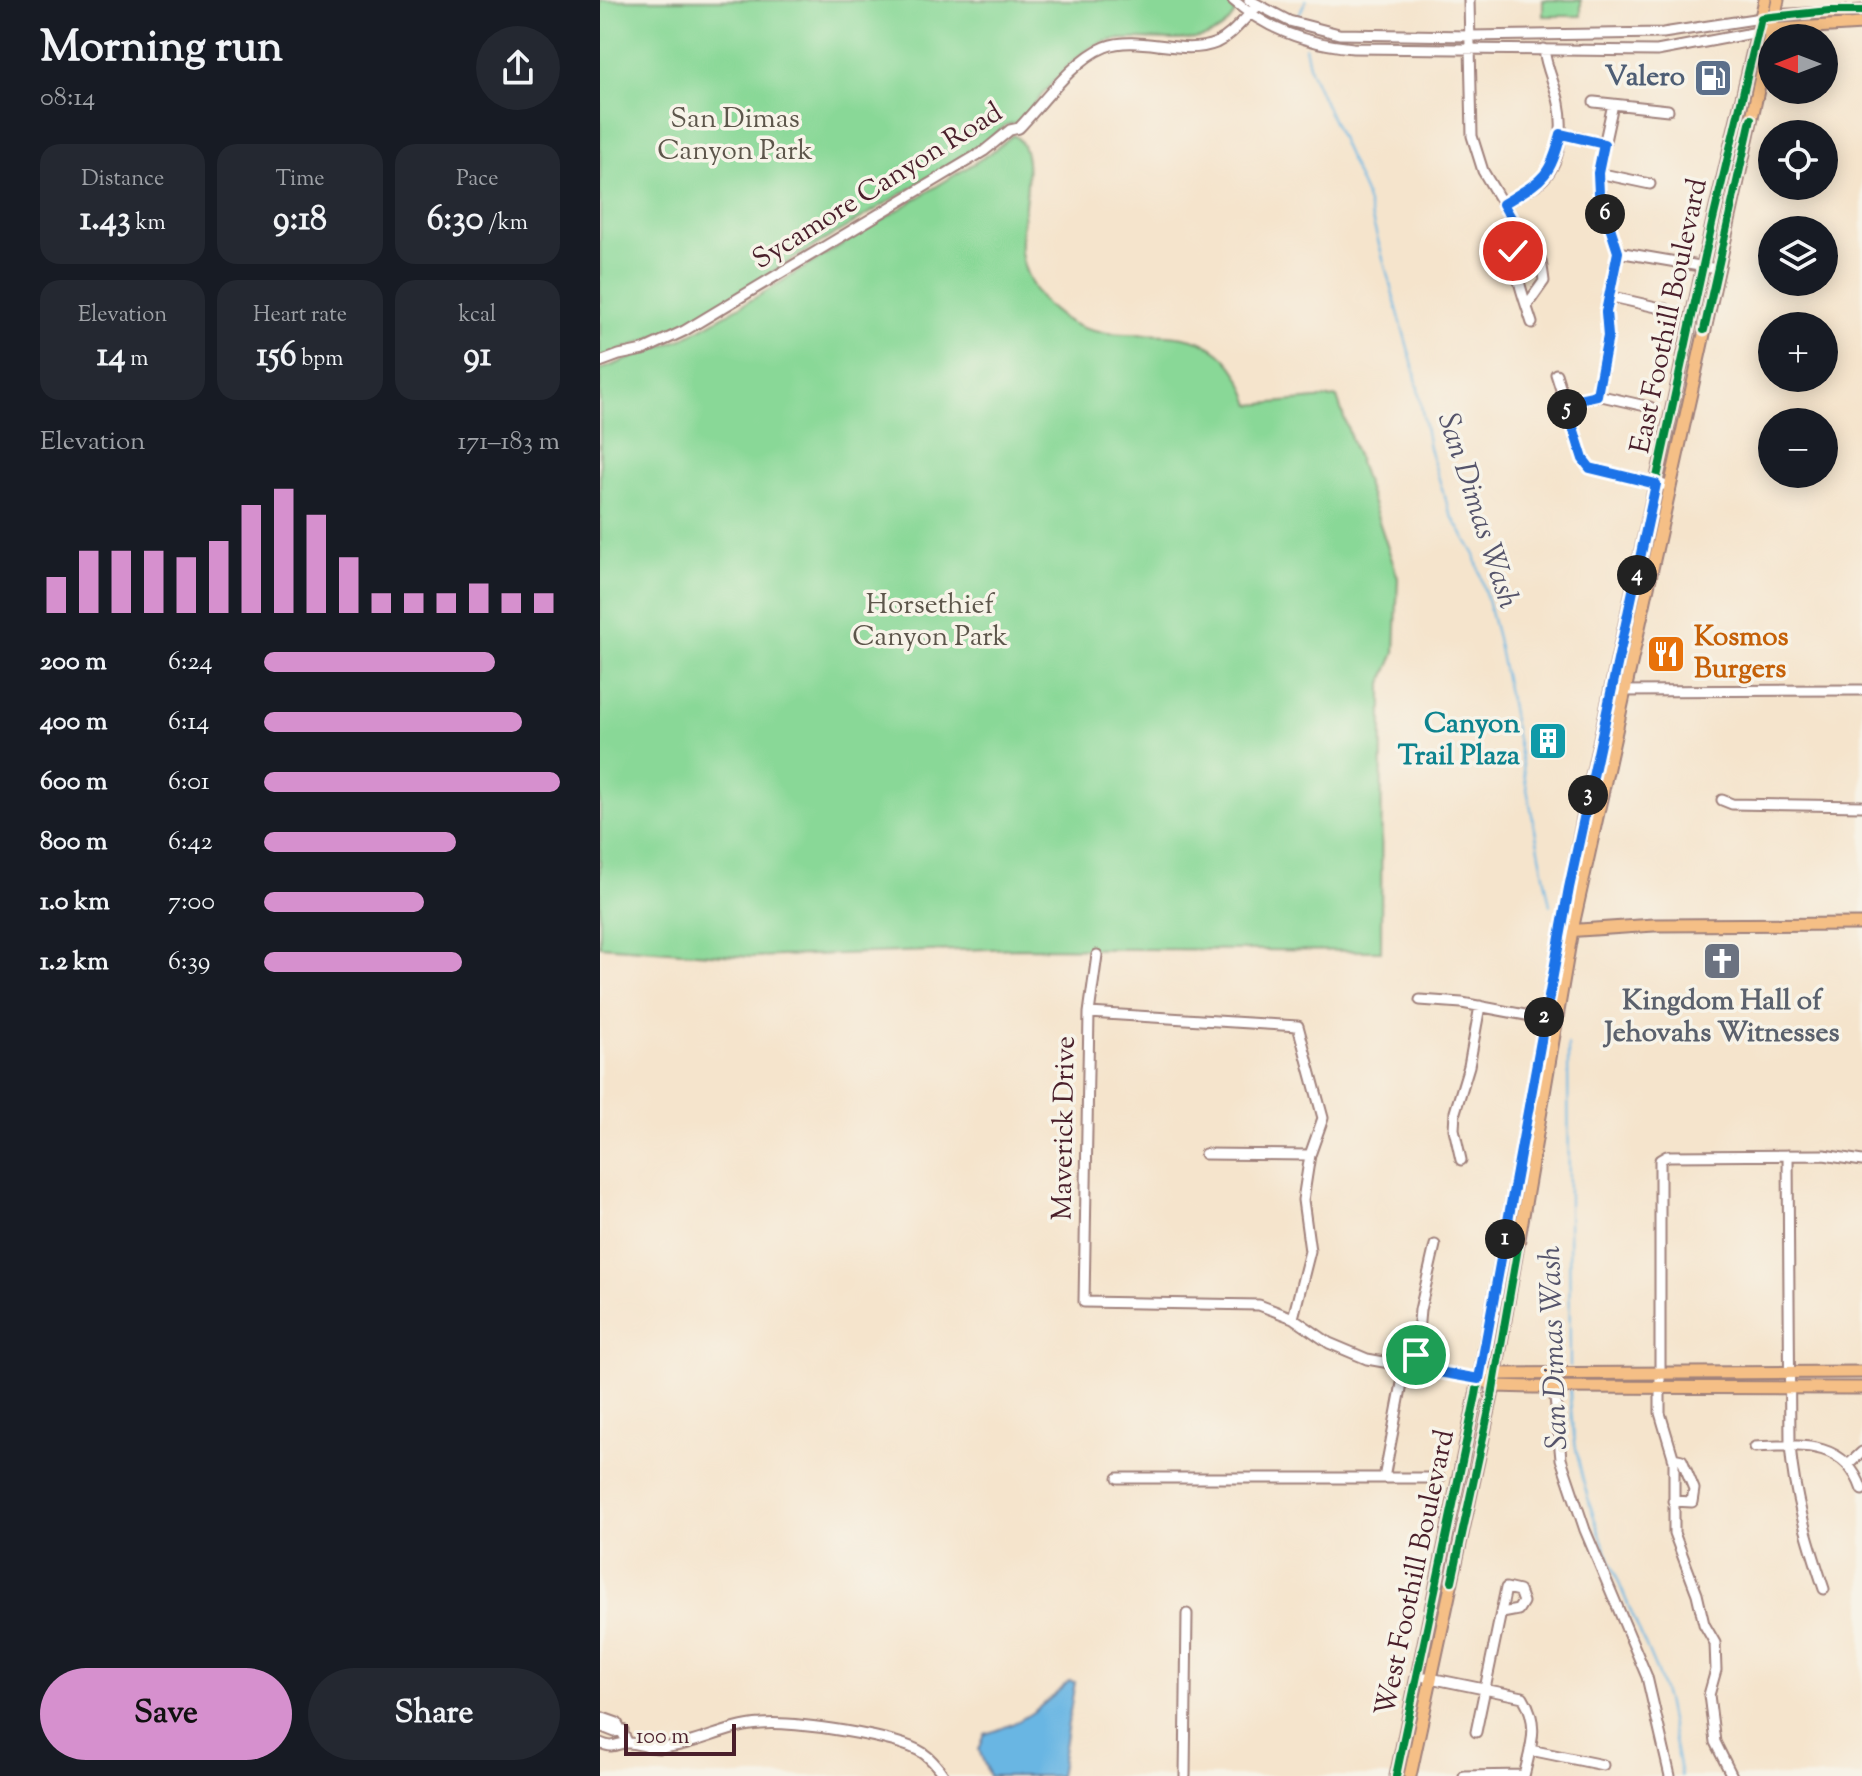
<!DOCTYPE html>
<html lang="en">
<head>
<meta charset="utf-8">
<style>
  :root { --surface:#171b24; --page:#242831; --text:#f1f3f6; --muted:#9ea1a6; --accent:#d690ce }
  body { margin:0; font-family:"Sorts Mill Goudy",serif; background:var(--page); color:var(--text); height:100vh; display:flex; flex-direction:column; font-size:30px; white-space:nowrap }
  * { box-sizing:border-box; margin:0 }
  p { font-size:26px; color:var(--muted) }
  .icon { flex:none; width:44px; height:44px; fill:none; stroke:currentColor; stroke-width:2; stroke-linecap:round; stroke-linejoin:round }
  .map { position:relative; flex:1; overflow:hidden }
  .sheet { display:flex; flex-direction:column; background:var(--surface); width:600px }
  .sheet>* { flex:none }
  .needle { width:52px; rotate:270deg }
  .tools { position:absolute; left:1158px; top:24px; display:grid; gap:16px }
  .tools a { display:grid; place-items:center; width:80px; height:80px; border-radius:50%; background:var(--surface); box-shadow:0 4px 20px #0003; font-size:40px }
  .scale { position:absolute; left:24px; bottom:20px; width:112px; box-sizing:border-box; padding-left:8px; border:4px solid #4a1f2b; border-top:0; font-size:22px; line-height:28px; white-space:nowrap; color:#4a1f2b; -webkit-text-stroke:6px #f7f3e8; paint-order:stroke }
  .pin { position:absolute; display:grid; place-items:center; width:68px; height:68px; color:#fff; margin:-34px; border:4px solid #fff; border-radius:50%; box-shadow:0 2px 8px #0007 }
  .km { position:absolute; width:40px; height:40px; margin:-20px; border-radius:50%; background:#222; color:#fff; font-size:22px; line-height:40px; text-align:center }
  .round { display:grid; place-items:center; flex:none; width:84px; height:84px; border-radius:42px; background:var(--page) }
  .overview { display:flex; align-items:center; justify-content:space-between; height:136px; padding:0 40px }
  h1 { font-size:44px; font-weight:700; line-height:60px }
  .figures { display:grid; grid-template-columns:repeat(3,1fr); gap:12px; height:136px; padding:8px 40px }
  .figures div { display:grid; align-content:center; border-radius:20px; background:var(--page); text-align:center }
  .figures b { font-size:34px; font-weight:700 }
  .figures small { font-size:22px; font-weight:400 }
  .figures p { font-size:22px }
  .chart { height:224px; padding:16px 40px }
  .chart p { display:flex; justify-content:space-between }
  .chart svg { width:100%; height:144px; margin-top:8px; stroke:var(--accent); stroke-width:6 }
  .cta { display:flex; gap:16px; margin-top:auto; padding:16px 40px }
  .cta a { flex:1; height:92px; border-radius:48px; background:var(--accent); color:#111; font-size:32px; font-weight:700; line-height:92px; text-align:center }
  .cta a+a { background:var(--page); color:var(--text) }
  ul { padding:0 40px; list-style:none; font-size:26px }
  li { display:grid; grid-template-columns:128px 96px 1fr; align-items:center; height:60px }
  li i { height:20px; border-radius:10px; background:var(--accent) }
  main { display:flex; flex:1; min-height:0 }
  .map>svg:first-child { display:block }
  .green { fill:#89d897; stroke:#6a7c61; stroke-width:2 }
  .water { fill:#69b6e3; stroke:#5a6a87; stroke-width:2 }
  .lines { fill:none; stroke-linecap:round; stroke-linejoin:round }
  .stream { stroke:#69b6e3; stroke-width:2 }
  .minor-casing { stroke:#a0827c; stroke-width:13 }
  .major-casing { stroke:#a0827c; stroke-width:15 }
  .minor { stroke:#fff; stroke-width:9 }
  .major { stroke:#f5bf86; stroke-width:11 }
  .cycleway-casing { stroke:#f7f3e8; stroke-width:13 }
  .cycleway { stroke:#00873e; stroke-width:8 }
  .route-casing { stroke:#fff; stroke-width:16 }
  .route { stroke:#1a73e8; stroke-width:10 }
  .labels { text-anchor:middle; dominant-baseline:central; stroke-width:7; stroke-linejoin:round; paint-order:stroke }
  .service-label { font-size:28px; font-weight:bold; fill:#4e5e75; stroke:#f7f3e8; text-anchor:end }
  .park-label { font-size:28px; fill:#5d564b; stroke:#f7f3e8 }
  .street-label { font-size:28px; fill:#4a1f2b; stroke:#f7f3e8 }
  .food-label { font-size:28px; font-weight:bold; fill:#c56008; stroke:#f7f3e8; text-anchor:start }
  .culture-label { font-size:28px; font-weight:bold; fill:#0d838f; stroke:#f7f3e8; text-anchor:end }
  .worship-label { font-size:28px; font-weight:bold; fill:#5b616d; stroke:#f7f3e8 }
  .water-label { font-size:30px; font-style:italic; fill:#55546b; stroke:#f7f3e8 }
</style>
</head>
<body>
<main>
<section class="sheet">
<div class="overview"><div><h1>Morning run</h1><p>08:14</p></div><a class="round"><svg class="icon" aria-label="share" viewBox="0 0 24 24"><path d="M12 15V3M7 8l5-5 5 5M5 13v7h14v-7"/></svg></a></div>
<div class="figures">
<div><p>Distance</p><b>1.43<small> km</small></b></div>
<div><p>Time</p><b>9:18</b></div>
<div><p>Pace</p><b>6:30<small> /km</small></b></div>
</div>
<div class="figures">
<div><p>Elevation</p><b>14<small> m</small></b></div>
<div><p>Heart rate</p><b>156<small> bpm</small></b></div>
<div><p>kcal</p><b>91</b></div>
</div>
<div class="chart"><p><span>Elevation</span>171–183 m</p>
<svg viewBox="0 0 160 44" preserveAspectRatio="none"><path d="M5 44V33M15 44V25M25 44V25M35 44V25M45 44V27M55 44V22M65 44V11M75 44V6M85 44V14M95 44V27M105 44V38M115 44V38M125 44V38M135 44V35M145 44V38M155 44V38"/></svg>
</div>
<ul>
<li><b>200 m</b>6:24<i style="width:78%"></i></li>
<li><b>400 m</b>6:14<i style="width:87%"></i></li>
<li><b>600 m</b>6:01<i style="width:100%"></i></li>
<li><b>800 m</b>6:42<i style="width:65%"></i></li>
<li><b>1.0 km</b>7:00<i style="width:54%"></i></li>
<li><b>1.2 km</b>6:39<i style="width:67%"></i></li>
</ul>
<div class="cta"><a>Save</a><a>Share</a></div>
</section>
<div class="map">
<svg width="1262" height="1776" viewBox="0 0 1262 1776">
  <rect width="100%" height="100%" fill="#f7f3e8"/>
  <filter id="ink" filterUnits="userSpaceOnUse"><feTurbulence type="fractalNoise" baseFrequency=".0125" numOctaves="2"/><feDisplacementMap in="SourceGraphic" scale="16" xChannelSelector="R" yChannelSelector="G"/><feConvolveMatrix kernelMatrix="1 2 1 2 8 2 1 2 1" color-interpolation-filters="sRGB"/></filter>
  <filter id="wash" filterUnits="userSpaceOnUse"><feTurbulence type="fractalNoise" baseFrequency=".006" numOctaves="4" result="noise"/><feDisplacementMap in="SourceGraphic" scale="32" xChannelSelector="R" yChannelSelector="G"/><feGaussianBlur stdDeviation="1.8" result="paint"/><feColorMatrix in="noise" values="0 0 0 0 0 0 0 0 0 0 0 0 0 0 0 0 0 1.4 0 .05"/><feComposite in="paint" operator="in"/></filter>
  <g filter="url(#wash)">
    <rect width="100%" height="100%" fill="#f5e4cc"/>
    <path class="green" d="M0,0H626L635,13C608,63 533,24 492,47C465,62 440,99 419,122L406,125L381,146L79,328L0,358Z
      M943,0H981V16H943Z
      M413,135C442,149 418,225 421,252C424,274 436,296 452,310C514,368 614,286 651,405L737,397L798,578L795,653L782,683L781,951L419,948L151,957L0,946V370L82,339L160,295L389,154Z"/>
    <path class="water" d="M469,1681L475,1682L459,1776H389L379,1750L385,1734C423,1723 441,1708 469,1681Z"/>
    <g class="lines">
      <path class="stream" d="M699,15L706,0
        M705,47L710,70L765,194L815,373L829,448L850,513L875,555L897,638L950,905
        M968,1045L970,1367
        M970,1390C972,1491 1020,1583 1058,1675L1066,1700L1081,1776"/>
    </g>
  </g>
  <g filter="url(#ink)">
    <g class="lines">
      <defs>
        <path id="minor" d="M633,0C668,30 707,44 753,48L1057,51L1158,32
          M649,0L689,21L739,34L870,36L1063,33L1161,18
          M869,0L872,136L883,171L918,230C910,266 921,288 932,323
          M994,102L1068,110
          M961,134L1004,144
          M998,173L1050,184
          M903,204C915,196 931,190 941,181C961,164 964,127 959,103C955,84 946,68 944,49
          M918,230C940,241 941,258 944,281L927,305
          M1018,252L1117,269
          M1008,296L1065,309
          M0,362L19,355L43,350L84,331L384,151L410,130L419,128C442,104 474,59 505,47C539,34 582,57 616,43C633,35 644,18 658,6
          M956,374L983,459L990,468L1068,486
          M997,395L1008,336L1006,312L1018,252L999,193L998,173L1013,104
          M965,402L997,395L1050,407
          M1012,691L1262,690
          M1122,800L1132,804L1262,806
          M497,955L489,1013L484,1302L659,1305L693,1318L729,1343L767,1359L879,1379
          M820,1000L862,1003L952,1020
          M489,1013L698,1026L723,1118L710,1155L703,1200L710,1251L693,1318
          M605,1154L710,1155
          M1188,1155L1190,1445C1194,1496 1208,1541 1224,1589
          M861,1160L854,1129L855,1112L869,1066L880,1006
          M954,1387L961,1459L985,1530L1047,1677L1070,1776
          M1155,1447C1199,1445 1245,1439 1262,1490
          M1073,1458L1082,1460L1094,1489L1092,1502L1073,1501
          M1248,1465L1262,1452
          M518,1478H840
          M784,1478L803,1378L816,1355L820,1310L835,1245
          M825,1677L923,1697C940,1725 931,1746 924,1776
          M0,1717L17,1723L28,1743
          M0,1726L15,1732L23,1730
          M876,1732L906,1588L919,1591L923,1602L918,1610L902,1613
          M0,1743C17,1750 15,1742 29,1743C40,1744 48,1748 59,1748C95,1746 126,1726 161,1724C193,1721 297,1736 323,1753C332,1759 338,1767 344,1776
          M930,1750L1003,1765
          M585,1776L587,1614
          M864,1776L924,1775
          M1132,1776L1115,1742L1109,1695L1116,1670L1115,1643L1104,1624L1097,1594L1074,1533V1460L1060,1413V1160L1067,1156L1224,1155L1262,1161"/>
        <path id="major" d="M1171,16L1262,11
          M1167,30L1262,24
          M965,931L1054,925L1262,924
          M891,1374L1262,1372
          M887,1382L894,1386L933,1387L1262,1388
          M796,1776L876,1395L984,813L1112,224L1165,0
          M810,1776L892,1396L972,930L1178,0"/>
      </defs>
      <use href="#minor" class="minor-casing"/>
      <use href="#major" class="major-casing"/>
      <use href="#minor" class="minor"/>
      <use href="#major" class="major"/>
      <defs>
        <path id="cycleway" d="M1104,330L1151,119
          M852,1581L892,1396L918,1247
          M796,1776L876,1395L984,813L1112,224L1161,18L1229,11H1262"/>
      </defs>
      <use href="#cycleway" class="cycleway-casing"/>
      <use href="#cycleway" class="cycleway"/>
    </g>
  </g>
  <g class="lines" filter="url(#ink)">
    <defs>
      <path id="route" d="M816,1355L810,1367L879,1379L969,888L1056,484L990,468L983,459L965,402L997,395L1008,336L1006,312L1018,252L999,193L998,173L1004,144L961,134C950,179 942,180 903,204L918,230L913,251"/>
    </defs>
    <use href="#route" class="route-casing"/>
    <use href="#route" class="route"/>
  </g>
  <defs>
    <symbol id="fuel-square" viewBox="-11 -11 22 22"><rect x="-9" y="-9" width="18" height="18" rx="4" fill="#5c6f8a" stroke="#f7f3e8"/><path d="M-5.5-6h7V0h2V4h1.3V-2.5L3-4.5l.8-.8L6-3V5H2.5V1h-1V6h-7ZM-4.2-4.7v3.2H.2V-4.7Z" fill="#fff"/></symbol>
    <symbol id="restaurant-square" viewBox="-11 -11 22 22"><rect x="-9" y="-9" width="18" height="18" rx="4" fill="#e8710a" stroke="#f7f3e8"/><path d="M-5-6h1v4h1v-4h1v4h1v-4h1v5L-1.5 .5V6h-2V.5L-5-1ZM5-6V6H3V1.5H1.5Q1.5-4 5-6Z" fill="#fff"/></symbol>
    <symbol id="building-square" viewBox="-11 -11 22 22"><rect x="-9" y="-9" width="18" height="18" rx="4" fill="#0f9aa8" stroke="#f7f3e8"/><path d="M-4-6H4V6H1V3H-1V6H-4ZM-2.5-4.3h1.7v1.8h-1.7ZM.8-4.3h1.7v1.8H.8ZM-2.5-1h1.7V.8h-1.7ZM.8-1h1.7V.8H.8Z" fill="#fff"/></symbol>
    <symbol id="church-square" viewBox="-11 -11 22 22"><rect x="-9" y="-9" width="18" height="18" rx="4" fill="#6b7280" stroke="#f7f3e8"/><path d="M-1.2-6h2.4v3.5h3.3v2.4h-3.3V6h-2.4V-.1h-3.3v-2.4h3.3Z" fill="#fff"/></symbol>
  </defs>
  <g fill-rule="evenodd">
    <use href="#fuel-square" x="1091" y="56" width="44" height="44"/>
    <use href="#restaurant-square" x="1044" y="632" width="44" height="44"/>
    <use href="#building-square" x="926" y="719" width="44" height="44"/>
    <use href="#church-square" x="1100" y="939" width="44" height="44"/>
  </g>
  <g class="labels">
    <g class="service-label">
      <text x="1085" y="78">Valero</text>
    </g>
    <g class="park-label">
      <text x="135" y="120">San Dimas<tspan x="135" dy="32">Canyon Park</tspan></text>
      <text x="330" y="606">Horsethief<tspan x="330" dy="32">Canyon Park</tspan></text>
    </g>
    <g class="street-label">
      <text transform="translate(278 187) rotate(-32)">Sycamore Canyon Road</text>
      <text transform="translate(1070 316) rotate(-78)">East Foothill Boulevard</text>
      <text transform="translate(465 1128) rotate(-89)">Maverick Drive</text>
      <text transform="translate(816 1573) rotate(-78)">West Foothill Boulevard</text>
    </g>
    <g class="food-label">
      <text x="1094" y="638">Kosmos<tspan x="1094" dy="32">Burgers</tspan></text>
    </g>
    <g class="culture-label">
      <text x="920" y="725">Canyon<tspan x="920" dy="32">Trail Plaza</tspan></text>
    </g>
    <g class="worship-label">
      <text x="1122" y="1002">Kingdom Hall of<tspan x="1122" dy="32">Jehovahs Witnesses</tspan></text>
    </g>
    <g class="water-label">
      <text transform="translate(877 511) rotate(72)">San Dimas Wash</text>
      <text transform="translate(955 1348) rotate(-92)">San Dimas Wash</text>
    </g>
  </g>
</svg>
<div class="tools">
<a><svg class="needle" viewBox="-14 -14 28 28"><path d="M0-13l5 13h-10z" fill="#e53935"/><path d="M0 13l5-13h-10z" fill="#9ea1a6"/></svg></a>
<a><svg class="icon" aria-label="locate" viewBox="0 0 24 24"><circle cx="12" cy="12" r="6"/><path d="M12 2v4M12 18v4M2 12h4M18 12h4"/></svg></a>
<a><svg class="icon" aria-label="layers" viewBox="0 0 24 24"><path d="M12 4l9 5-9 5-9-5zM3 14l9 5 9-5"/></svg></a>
<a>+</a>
<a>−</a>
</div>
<div class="scale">100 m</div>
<div class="pin" style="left:816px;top:1355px;background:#1e9e55"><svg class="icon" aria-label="arrive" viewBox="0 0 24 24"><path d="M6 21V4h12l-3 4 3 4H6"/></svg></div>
<div class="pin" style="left:913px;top:251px;background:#d93025"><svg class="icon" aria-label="check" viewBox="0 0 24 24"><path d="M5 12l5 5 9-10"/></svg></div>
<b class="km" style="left:905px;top:1239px">1</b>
<b class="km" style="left:944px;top:1017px">2</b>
<b class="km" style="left:988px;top:795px">3</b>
<b class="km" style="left:1037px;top:575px">4</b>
<b class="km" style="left:967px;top:409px">5</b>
<b class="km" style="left:1005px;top:214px">6</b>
</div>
</main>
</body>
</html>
